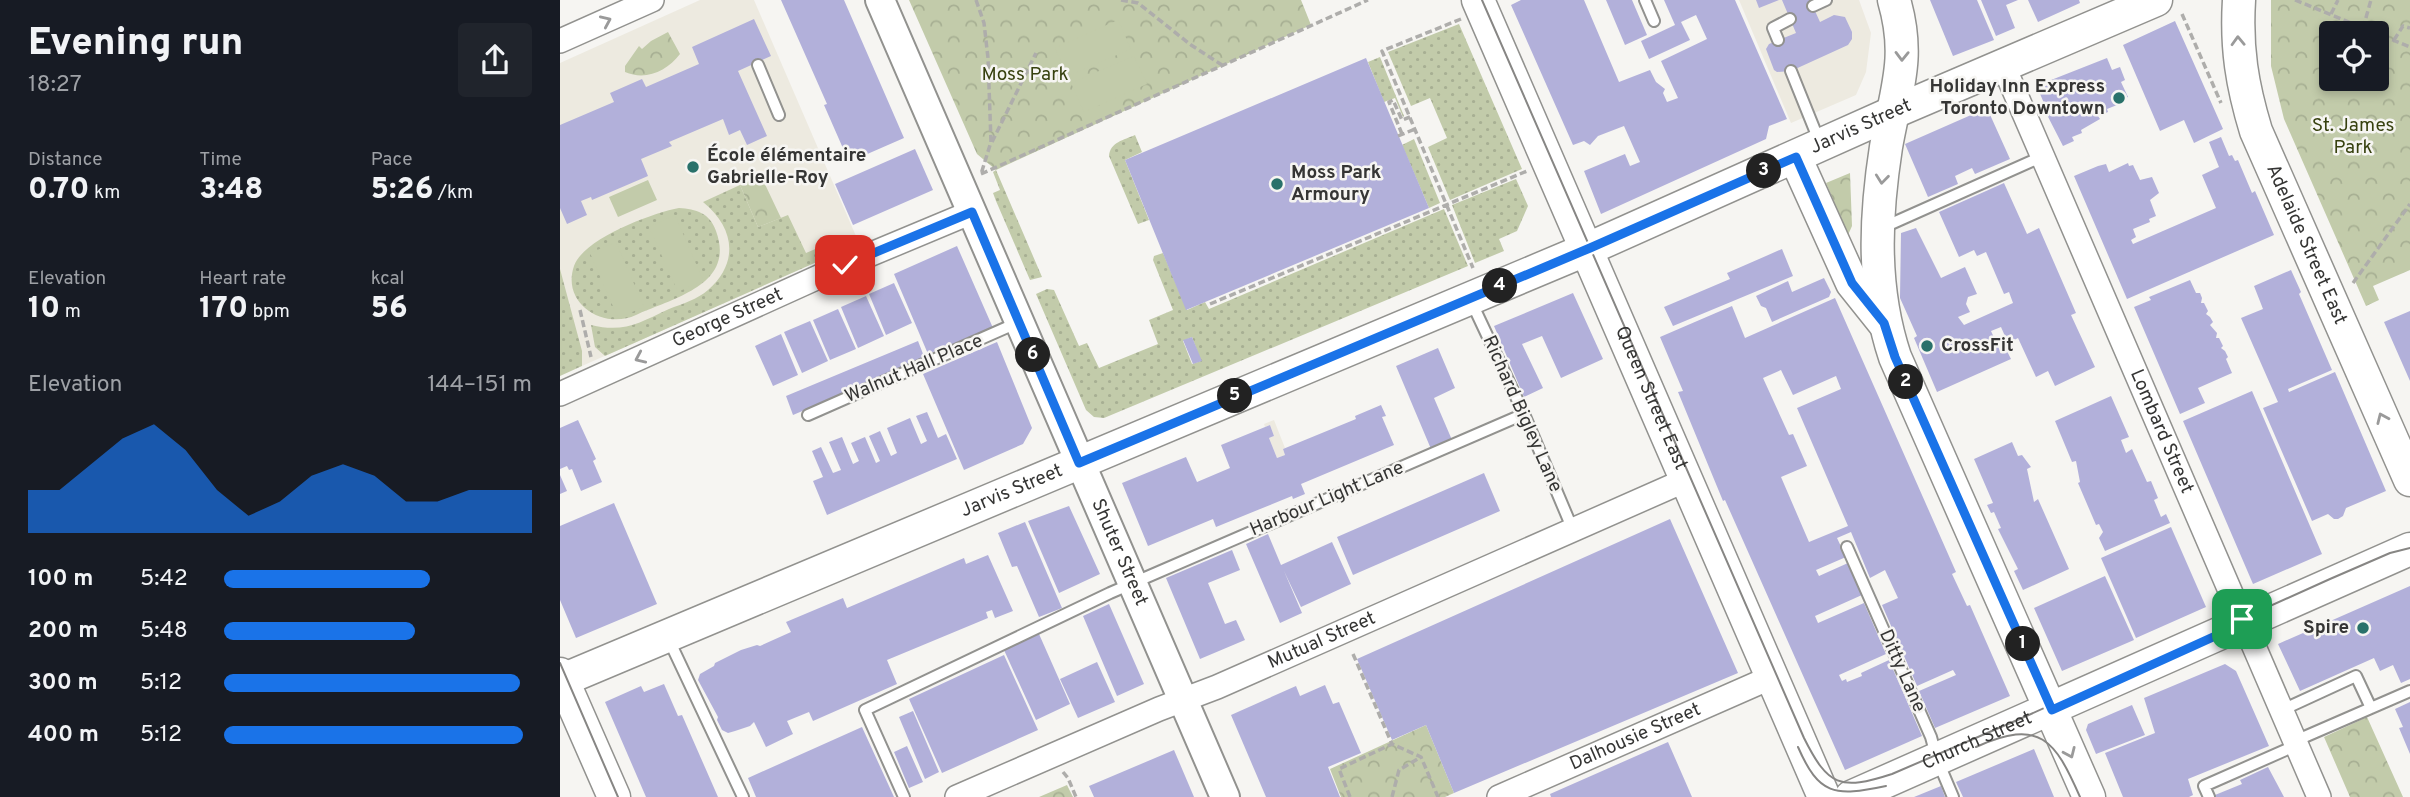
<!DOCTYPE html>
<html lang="en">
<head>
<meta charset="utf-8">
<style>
  :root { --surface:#171b24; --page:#20242c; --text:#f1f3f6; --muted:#9ea1a6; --accent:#1a73e8 }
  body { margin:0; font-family:Overpass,sans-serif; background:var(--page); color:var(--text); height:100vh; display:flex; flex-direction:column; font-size:26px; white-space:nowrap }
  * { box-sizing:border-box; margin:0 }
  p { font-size:23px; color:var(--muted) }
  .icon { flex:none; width:38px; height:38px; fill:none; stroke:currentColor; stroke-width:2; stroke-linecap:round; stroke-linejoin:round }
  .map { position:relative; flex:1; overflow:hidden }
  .sheet { display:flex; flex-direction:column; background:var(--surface); width:560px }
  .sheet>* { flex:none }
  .tools { position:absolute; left:1759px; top:21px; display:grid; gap:14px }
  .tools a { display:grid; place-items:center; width:70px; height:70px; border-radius:7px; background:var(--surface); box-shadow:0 4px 10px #0003; font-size:35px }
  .pin { position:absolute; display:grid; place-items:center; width:60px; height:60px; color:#fff; margin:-30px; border-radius:14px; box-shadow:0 4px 10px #0006 }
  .km { position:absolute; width:35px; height:35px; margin:-18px; border-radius:50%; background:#222; color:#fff; font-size:19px; line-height:35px; text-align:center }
  .round { display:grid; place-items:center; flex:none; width:74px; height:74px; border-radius:7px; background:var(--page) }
  .summary { display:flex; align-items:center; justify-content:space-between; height:119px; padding:0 28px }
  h1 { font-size:38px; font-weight:800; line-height:52px }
  .figures { display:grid; grid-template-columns:repeat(3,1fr); gap:10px; height:119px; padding:7px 28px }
  .figures div { display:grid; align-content:center }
  .figures b { font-size:30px; font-weight:800 }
  .figures small { font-size:19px; font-weight:400 }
  .figures p { font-size:19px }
  .chart { height:196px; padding:14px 28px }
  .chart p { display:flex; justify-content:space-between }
  .chart svg { width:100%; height:126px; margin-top:7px; fill:var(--accent); opacity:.7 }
  ul { padding:0 28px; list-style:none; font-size:23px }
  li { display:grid; grid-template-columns:112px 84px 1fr; align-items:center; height:52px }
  li i { height:18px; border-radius:9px; background:var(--accent) }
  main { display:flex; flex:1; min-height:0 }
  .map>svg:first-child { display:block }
  .built { fill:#edeae0 }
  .grass { fill:url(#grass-dots); fill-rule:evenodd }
  .forest { fill:url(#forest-crowns); fill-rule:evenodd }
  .pitch { fill:#c2cbaa }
  .building { fill:#b2b0da; fill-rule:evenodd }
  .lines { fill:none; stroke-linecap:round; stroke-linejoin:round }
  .service-casing { stroke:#92928f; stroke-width:14 }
  .minor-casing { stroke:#92928f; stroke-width:26 }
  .tertiary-casing { stroke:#92928f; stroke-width:32 }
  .secondary-casing { stroke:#92928f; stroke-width:35 }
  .path { stroke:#aeadab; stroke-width:3.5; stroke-dasharray:7 3.5; stroke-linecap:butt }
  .service { stroke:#fff; stroke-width:10 }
  .minor { stroke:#fff; stroke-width:23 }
  .tertiary { stroke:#fff; stroke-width:28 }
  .secondary { stroke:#fff; stroke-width:32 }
  .tram { stroke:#878684; stroke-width:2 }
  .oneway { stroke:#9a9a9a }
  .route-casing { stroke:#fff; stroke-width:14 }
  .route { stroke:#1a73e8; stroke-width:9 }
  .poi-dot { fill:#29716a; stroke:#f6f5f2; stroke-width:2.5 }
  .labels { text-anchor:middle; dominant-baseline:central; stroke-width:5; stroke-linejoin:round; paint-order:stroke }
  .park-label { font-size:19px; fill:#37410f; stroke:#f6f5f2 }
  .poi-label { font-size:19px; font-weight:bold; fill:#353534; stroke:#f6f5f2; text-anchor:start }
  .street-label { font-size:19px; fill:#353534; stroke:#f6f5f2 }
</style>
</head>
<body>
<main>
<section class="sheet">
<div class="summary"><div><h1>Evening run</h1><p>18:27</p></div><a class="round"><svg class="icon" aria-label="share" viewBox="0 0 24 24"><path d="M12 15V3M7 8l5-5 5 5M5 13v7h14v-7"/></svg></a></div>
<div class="figures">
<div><p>Distance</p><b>0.70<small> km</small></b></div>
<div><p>Time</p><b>3:48</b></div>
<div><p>Pace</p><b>5:26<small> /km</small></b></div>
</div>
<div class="figures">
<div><p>Elevation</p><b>10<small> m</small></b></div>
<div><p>Heart rate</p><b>170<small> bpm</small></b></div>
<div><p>kcal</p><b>56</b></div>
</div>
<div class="chart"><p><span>Elevation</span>144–151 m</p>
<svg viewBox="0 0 160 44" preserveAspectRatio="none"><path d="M0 44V29L10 29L20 20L30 11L40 6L50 15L60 29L70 38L80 33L90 24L100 20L110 24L120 33L130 33L140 29L150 29L160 29V44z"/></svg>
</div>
<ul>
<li><b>100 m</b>5:42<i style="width:67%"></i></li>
<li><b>200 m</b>5:48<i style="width:62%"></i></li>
<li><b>300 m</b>5:12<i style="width:96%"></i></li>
<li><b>400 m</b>5:12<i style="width:97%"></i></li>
</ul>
</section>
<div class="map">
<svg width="1850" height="797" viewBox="0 0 1850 797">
  <defs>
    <pattern id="grass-dots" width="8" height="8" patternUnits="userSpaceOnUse" patternTransform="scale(1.75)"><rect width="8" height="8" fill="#c2cbaa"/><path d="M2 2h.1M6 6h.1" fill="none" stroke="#a7af93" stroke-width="1.8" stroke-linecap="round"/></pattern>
    <pattern id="forest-crowns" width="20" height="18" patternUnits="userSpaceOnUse" patternTransform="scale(1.75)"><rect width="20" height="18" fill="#c2cbaa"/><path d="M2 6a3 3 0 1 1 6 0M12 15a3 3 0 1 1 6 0" fill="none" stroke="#a7af93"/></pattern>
  </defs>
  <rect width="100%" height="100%" fill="#f6f5f2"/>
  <path class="built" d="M140,0H194L299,243L22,366L21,364L0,373V63Z
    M1179,0H1299L1311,33L1306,72L1296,95L1231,123Z
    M714,420L725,448L723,449L725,455L717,458L709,438L714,436L710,425L705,427L704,424Z"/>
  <path class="grass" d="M899,24L962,169L890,200L868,147L887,138L870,98L851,106L828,52Z
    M820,57L844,116L843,117L835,98L824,102L808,62Z
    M575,135L582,152L565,160L589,220L578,224L549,156C550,142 564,140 575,135Z
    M854,139L880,203L869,208L842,145Z
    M436,170L482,277L470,280L436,201L433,193L440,190L433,172Z
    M956,179L968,206L957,231L939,239L944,251L915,263L892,205Z
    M180,185L198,227L228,215L246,253L267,244L268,257L45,356L35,347L31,325C64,333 79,323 109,309C122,304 138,299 148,290C180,262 174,227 143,202Z
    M119,208C136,209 150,213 156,231C176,285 113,298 76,315C44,330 1,304 14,266C23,239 92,213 119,208Z
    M884,209L908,266L544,418L534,417L526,410L476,294L487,289L494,290L519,346L527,343L539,368L598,344L589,320L613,310L593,260L594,256L603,253L627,310L645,302L649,309ZM632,337L641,361L632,364L623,341Z
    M0,269L22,351V366L0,376Z"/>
  <path class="forest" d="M349,0H741L751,25L436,170L417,154Z
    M1711,0H1850V270L1813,286L1819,300L1806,306L1724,119L1711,66ZM1771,33H1816V79H1771Z
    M108,32L120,54C107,71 86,81 65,72V66L79,46L82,49L91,41Z
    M1290,173L1292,226L1288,235L1266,183Z
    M201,176L221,218L198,227L180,185Z
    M1807,717L1843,797H1790L1764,737Z
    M866,725L894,793L885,797H781L770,769Z
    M507,785L513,797H479Z"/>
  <path class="pitch" d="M558,20L571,49L508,76L495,48Z
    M574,56L587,84L524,112L511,83Z
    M88,180L97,200L58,217L49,197Z
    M115,215L143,280L118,292L89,227Z
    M56,242L84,307L58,318L30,253Z"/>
  <path class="building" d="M221,0H284L344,138L289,162L264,105L267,104Z
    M961,0H1024L1059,82L1090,70L1096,82L1105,89L1103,93L1107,102L1118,98L1101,61L1147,39L1136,15L1121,22L1130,40L1089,59L1081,41L1115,25L1104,0H1175L1227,119L1209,126L1206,139L1041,214L1024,171L1065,154L1070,166L1080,162L1064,126L1038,136L1030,145L1024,141L1013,145L951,5Z
    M1046,0H1072L1087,35L1065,45Z
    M1196,0H1219L1199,8Z
    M1222,0H1250L1260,22L1274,15L1285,17L1292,32V39L1288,45L1231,71L1217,72L1214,70L1206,49L1209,44L1236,33Z
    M1370,0H1417L1434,40L1393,56Z
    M1421,0H1458L1446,5L1455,28L1436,36Z
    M1468,0H1519L1520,3L1478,22Z
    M194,19L211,56L178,71L207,136L187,145L180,130L169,135L163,119L109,142L112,146L81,159L88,176L32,200L31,197L21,201L27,215L7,224L0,208V125L54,102L50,93L82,79L86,87L139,64L132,47Z
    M1615,21L1663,129L1634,143L1624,120L1600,131L1563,45Z
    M806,58L869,208L626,310L565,160Z
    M1547,58L1552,70L1560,67L1565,80L1561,82L1568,97L1556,102L1557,105L1547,109L1548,112L1538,116L1540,119L1521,130L1522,133L1512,137L1514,141L1503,146L1484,109L1486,108L1478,89L1488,85L1486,82Z
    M1427,108L1450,159L1415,174L1412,168L1395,176L1398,184L1368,197L1345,144Z
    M1661,137L1669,156L1672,155L1675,161L1678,160L1692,193L1695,191L1714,235L1567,299L1514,176L1538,166L1546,164L1549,172L1568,163L1569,166L1573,165L1580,180L1592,177L1599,193L1590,200L1596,216L1589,219L1590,222L1573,229L1576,237L1571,240L1573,244L1656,208L1642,175L1659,167L1649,142Z
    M355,149L373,190L293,225L275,184Z
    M1444,183L1467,234L1479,228L1516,313L1511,315L1535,367L1495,386L1488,371L1476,377L1458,338L1448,343L1441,327L1431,331L1440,351L1446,349L1451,359L1377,392L1354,338L1357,336L1340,298L1341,233L1356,228L1381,278L1405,267L1417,294L1408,297L1406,304L1410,312L1398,317L1404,325L1453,303L1449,292L1444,294L1426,252L1417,256L1414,250L1399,257L1379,212Z
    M397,246L433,328L368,354L334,274Z
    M1222,249L1233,276L1113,326L1104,307L1170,279L1167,273Z
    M1731,270L1741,292L1739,294L1772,370L1728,389L1729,392L1775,372L1826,491L1786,508L1783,516L1778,519H1774L1768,514L1752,521L1703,408L1718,402L1681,318L1703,309L1694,286Z
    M1264,278L1271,292L1269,297L1212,322L1206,308L1201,306L1196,296L1228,281L1232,292Z
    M1630,280L1636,293H1640L1642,298L1641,303H1644L1648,311L1646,314L1650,317L1653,322L1650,325L1657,333L1656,338H1659L1663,346L1661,348L1665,351L1668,357L1666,359L1672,373L1638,388L1645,403L1620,414L1574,307L1591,300L1589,297Z
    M334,283L352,323L326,335L309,294Z
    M1013,293L1043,359L1001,378L982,336L962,344L983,388L964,397L934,326Z
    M306,296L324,336L298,348L281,307Z
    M1275,298L1396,572L1392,574L1407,606L1410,605L1450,696L1375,728L1359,691L1396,675L1393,670L1357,686L1322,605L1338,598L1325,570L1310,578L1291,532L1277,538L1286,557L1256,570L1259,576L1288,563L1302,595L1255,616L1258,623L1304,603L1326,654L1279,675L1282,681L1286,679L1287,682L1302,676L1301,673L1329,660L1362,736L1285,770L1165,500L1163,501L1118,392L1123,391L1100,337L1172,306L1185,338ZM1221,370L1233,395L1276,376L1281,389L1237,408L1288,526L1249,542L1221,477L1247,466L1233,434L1229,435L1203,378Z
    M278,309L296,349L270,360L253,320Z
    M1850,311V381L1824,322Z
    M250,321L268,361L242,373L224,332Z
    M221,334L238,375L213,386L195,346Z
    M632,337L642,361L633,364L623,340Z
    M358,341L365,359L233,415L226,396Z
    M437,342L472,428L463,444L404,470L363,374Z
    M878,348L895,388L874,398L892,440L871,449L836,366Z
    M1692,391L1762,554L1693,584L1623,421Z
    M1551,396L1569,437L1561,440L1566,453L1572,449L1587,482L1591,481L1598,498L1594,500L1601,517L1606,514L1610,523L1545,551L1539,538L1543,532L1539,524L1536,525L1518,483L1520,482L1516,461L1512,462L1495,421Z
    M821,405L826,416L822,417L834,445L741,484L745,494L733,499L732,496L656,527L653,519L588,546L562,483L626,457L637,482L670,468L661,445L710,425L714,436L709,438L717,458L725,455L723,449L796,419L795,416Z
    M367,412L378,438L386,434L397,459L267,515L253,481L263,477L252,451L261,447L273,473L281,470L269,442L282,437L293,464L299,461L291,443L305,437L316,463L320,461L309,436L320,431L331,456L337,453L327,428L350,418L361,444L367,441L356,416Z
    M18,420L36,459L33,461L42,482L21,491L12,469L9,470L7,466L0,469V428Z
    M1452,442L1458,456L1462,455L1471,467L1467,469L1474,502L1478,499L1509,569L1463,590L1454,571L1458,569L1438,529L1441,528L1434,512L1431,513L1427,505L1433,503L1414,459Z
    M924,473L940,511L793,575L777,537Z
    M0,475L7,491L0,494Z
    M54,503L97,604L16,638L0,600V526Z
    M509,506L540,574L499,593L468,521Z
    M1110,519L1178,673L894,793L866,725L832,740L797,659Z
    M465,522L502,608L479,617L457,566L452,567L438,533Z
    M1611,527L1646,607L1576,638L1541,558Z
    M708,534L721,565L772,542L791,584L741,607L724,571L742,613L720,623L686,544Z
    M672,550L680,570L648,583L665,624L676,620L685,640L640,659L606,578Z
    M428,555L453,611L435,618L432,610L426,612L428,618L327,660L337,684L253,721L249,712L227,721L233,734L206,747L194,722L190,726L175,731L168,733L162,730L157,720L158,717L138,680L140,674L154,666L155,663L181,650L197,645L200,646L231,632L226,622L283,598L287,608L404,558L406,564Z
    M1545,576L1574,640L1502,671L1474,608Z
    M1850,586V679L1841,683L1833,665L1820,671L1814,658L1740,691L1718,644Z
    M549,604L584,684L557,696L523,616Z
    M479,634L510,704L476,720L444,650Z
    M444,655L478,730L382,773L349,699Z
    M537,662L555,702L518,718L500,679Z
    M1665,664L1676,671L1709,746L1628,779L1633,795L1629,797H1563L1545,753L1595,733L1584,698Z
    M104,684L118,716L122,715L158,797H86L45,702L81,686L84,692Z
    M765,685L773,704L779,702L801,753L768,767L780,797H706L671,715L736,686L740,696Z
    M1850,702V754L1839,728L1843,727L1835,709Z
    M1572,705L1585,735L1536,754L1526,730L1528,724Z
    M353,711L379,772L365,779L339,717Z
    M302,727L334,797H196L188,778Z
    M1108,742L1132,797H991L990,794Z
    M347,746L363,782L349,788L334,752Z
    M1474,749L1494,797H1403L1396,782Z
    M614,750L634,797H534L529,786Z
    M1708,767L1724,797H1655V795L1682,784L1680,780Z
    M1381,786L1385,797H1354Z"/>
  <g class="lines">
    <defs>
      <path id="service" d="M1085,0L1094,21
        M1253,6L1266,0
        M1218,40L1213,28L1230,19
        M198,65L219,115
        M1231,71L1260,143
        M1324,227L1481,157
        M911,301L964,414L1013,530
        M248,415L459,322
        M1287,547L1371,737L1377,759L1393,797
        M108,638L183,797
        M1722,710L1796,676L1811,708
        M1735,741L1850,691
        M344,797L305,710L550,593L964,414
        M1649,797L1644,786L1737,745"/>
      <g id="minor">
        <path d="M0,41L92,0"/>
        <path id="s1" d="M1444,67L1759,797"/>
        <path id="s2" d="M0,394L285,265L412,212"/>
        <path id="s3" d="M397,797L599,709L657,687L1126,480"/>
        <path id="s4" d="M939,797L1212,677"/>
      </g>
      <g id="tertiary">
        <path id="s5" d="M320,0L665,797"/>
      </g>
      <g id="secondary">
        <path id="s6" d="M918,0L1264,797"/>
        <path d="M1334,0C1351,58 1336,90 1326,147C1315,218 1312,288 1335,357L1529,797"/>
        <path id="s7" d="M1679,0C1676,48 1682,85 1696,131L1850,480"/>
        <path d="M1235,157L1292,283L1324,323"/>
        <path d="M0,674L54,797"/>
        <path id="s8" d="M0,681L1030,248L1334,112L1596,0"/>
        <path id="s9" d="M1291,797L1850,549"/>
      </g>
    </defs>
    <use href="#service" class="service-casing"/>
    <use href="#minor" class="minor-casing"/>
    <use href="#tertiary" class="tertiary-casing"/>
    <use href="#secondary" class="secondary-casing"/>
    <path class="path" d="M416,0L424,23L428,58L431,142L421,174
      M561,0L578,3L631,45L662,65
      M1735,0L1850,47
      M1622,14L1661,103
      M1771,14L1778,0
      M901,19L822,51L913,268
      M1803,28L1811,0
      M1834,40L1843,26L1850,28
      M842,134L829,102L833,100L842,120L850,117
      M838,136L855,129
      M432,142L476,53
      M421,174L808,0
      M1793,283L1850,204
      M650,304L967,171
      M20,310L31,357
      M793,654L832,744
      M503,772L508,778L516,797
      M790,797L779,769L832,744L861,757L878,797
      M832,797L839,770L861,757"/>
    <use href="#service" class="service"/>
    <use href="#minor" class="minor"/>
    <use href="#tertiary" class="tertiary"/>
    <use href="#secondary" class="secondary"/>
    <path class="tram" d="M922,0L1244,738C1268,786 1280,791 1332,774L1462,718L1770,579L1830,553L1850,548
      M0,663L58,797
      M1238,747C1259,795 1274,797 1326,786
      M1416,747C1480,718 1495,740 1520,797"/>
  </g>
  <defs><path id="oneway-chevron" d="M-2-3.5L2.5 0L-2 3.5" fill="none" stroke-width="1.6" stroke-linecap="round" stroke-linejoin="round" transform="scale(1.75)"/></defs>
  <g class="oneway">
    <use href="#oneway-chevron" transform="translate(46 21) rotate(-24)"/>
    <use href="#oneway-chevron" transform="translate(1678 41) rotate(-92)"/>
    <use href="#oneway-chevron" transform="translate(1342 56) rotate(91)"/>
    <use href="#oneway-chevron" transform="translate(1322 179) rotate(96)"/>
    <use href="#oneway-chevron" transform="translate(80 358) rotate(156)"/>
    <use href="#oneway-chevron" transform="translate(1822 418) rotate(-114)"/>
    <use href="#oneway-chevron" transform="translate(1510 753) rotate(66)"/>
  </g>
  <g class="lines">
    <defs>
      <path id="route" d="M285,265L412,212L519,463L1030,248L1236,157L1292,283L1324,323L1335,357L1492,710L1684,623L1682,619"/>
    </defs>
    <use href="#route" class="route-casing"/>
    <use href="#route" class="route"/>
  </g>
  <g class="poi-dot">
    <circle cx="1559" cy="98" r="7"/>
    <circle cx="133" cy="167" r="7"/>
    <circle cx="717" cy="184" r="7"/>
    <circle cx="1367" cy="346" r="7"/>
    <circle cx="1803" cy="628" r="7"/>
  </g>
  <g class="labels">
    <g class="park-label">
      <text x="465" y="75">Moss Park</text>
      <text x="1793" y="126">St. James<tspan x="1793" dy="22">Park</tspan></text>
    </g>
    <g class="poi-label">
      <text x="1545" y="87" text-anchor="end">Holiday Inn Express<tspan x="1545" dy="22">Toronto Downtown</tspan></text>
      <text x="147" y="156">École élémentaire<tspan x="147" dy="22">Gabrielle-Roy</tspan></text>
      <text x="731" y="173">Moss Park<tspan x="731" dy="22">Armoury</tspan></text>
      <text x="1381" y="346">CrossFit</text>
      <text x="1789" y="628" text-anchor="end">Spire</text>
    </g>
    <g class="street-label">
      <text stroke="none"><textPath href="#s8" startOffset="1414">Jarvis Street</textPath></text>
      <text stroke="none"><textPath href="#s7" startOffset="257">Adelaide Street East</textPath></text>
      <text stroke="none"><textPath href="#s2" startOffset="184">George Street</textPath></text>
      <text transform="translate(354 369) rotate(-23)">Walnut Hall Place</text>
      <text stroke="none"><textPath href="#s6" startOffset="434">Queen Street East</textPath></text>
      <text transform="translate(962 414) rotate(66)">Richard Bigley Lane</text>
      <text stroke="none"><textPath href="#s1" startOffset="397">Lombard Street</textPath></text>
      <text stroke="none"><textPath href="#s8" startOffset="490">Jarvis Street</textPath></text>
      <text transform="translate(767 499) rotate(-23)">Harbour Light Lane</text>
      <text stroke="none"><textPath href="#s5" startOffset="602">Shuter Street</textPath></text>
      <text stroke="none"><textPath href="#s3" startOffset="397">Mutual Street</textPath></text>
      <text transform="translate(1342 671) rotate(66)">Ditty Lane</text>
      <text stroke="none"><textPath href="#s4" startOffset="149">Dalhousie Street</textPath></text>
      <text stroke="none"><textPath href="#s9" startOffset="138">Church Street</textPath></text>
    </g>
  </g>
</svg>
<div class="tools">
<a><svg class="icon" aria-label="locate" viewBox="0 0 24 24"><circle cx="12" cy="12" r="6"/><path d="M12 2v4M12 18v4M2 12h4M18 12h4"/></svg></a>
</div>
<div class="pin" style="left:1682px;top:619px;background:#1e9e55"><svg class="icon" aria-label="arrive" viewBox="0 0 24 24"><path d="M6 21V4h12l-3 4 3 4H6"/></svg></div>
<div class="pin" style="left:285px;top:265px;background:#d93025"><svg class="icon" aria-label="check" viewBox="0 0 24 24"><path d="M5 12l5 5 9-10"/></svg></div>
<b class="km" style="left:1463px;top:644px">1</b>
<b class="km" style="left:1346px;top:382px">2</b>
<b class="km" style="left:1204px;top:171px">3</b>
<b class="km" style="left:940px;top:286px">4</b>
<b class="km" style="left:675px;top:396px">5</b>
<b class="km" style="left:473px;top:355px">6</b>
</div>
</main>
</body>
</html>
